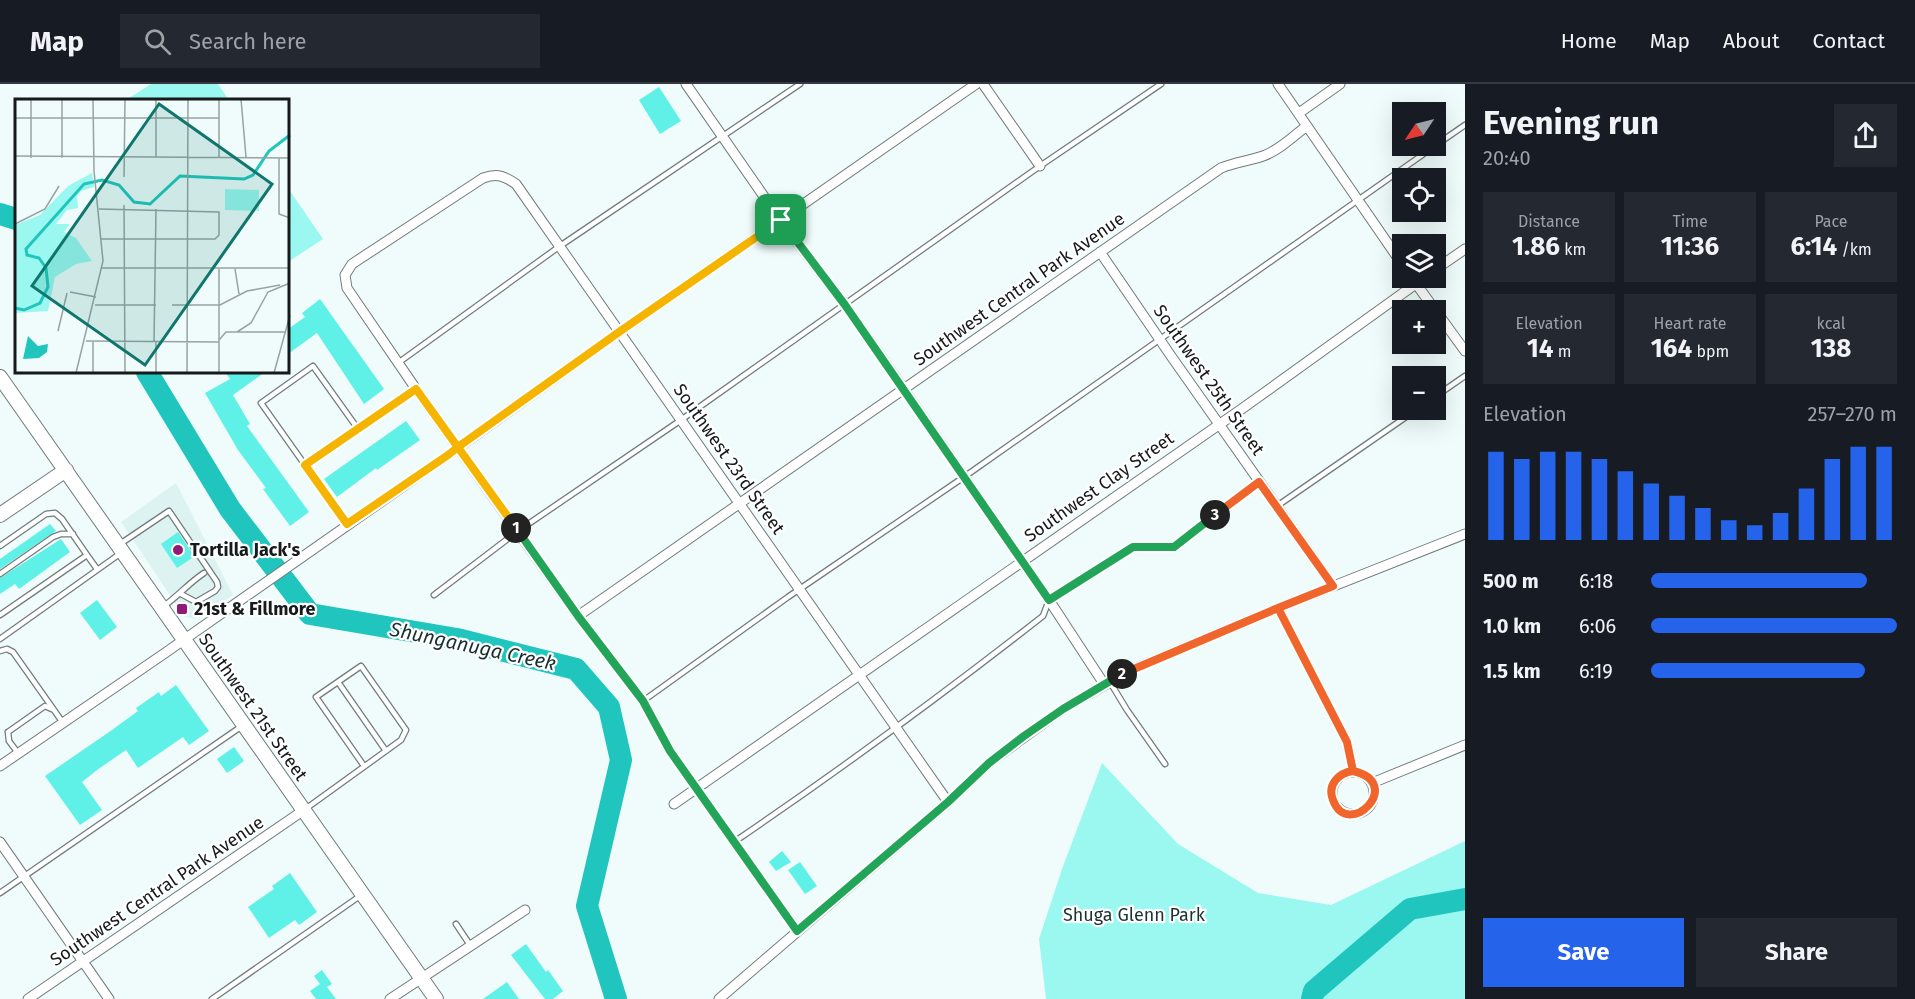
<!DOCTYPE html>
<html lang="en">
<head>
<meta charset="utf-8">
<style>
  :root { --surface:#171b24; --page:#242831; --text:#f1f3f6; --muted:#9ea1a6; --line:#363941; --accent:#2563eb }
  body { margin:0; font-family:"Fira Sans",sans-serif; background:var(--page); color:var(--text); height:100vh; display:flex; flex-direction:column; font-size:22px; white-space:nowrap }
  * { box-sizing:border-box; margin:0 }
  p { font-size:20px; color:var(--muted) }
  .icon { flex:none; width:33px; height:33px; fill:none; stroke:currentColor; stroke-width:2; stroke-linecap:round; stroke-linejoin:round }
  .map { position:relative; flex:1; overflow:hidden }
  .drawer { display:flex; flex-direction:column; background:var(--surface); width:450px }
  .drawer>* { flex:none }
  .needle { width:39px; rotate:235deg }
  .fabs { position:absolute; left:1392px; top:18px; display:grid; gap:12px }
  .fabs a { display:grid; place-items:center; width:54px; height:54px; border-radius:0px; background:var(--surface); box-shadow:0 6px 24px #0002; font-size:30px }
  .pin { position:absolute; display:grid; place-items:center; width:51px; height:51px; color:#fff; margin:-26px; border-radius:12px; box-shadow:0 3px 9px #0006 }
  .km { position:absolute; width:30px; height:30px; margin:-15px; border-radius:50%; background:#222; color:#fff; font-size:16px; line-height:30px; text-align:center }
  .round { display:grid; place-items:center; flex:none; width:63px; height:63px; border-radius:0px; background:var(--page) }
  .summary { display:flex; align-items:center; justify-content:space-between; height:102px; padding:0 18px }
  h1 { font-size:33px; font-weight:700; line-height:45px }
  .stats { display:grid; grid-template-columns:repeat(3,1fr); gap:9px; height:102px; padding:6px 18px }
  .stats div { display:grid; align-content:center; border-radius:0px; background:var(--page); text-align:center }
  .stats b { font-size:26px; font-weight:700 }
  .stats small { font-size:16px; font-weight:400 }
  .stats p { font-size:16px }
  .chart { height:168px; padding:12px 18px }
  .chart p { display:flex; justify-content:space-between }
  .chart svg { width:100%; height:108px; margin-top:6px; stroke:var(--accent); stroke-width:6 }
  .button { display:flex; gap:12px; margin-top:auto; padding:12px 18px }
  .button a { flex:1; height:69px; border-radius:0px; background:var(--accent); color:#fff; font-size:24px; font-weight:700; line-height:69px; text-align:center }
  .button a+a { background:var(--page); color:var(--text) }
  ul { padding:0 18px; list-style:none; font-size:20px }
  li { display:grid; grid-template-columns:96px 72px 1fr; align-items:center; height:45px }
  li i { height:15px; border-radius:8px; background:var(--accent) }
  header { display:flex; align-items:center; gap:36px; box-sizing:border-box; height:84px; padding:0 30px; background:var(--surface); border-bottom:2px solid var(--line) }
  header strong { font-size:28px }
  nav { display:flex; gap:33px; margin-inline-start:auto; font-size:21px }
  .search { width:420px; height:54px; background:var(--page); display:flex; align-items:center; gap:15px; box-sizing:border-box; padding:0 21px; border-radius:0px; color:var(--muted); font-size:22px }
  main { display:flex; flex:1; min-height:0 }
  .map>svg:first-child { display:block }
  .built { fill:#dcf3f1 }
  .green { fill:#9bf8f0 }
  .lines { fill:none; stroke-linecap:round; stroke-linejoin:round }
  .river { stroke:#20c6bd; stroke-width:22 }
  .building { fill:#5ff1e7 }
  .lane-casing { stroke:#717c7b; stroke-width:7 }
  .street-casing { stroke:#717c7b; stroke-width:11 }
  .secondary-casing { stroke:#717c7b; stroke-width:16 }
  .lane { stroke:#fff; stroke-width:4.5 }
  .street { stroke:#fff; stroke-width:9 }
  .secondary { stroke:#fff; stroke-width:14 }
  .split-1-casing { stroke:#fff; stroke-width:12 }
  .split-2-casing { stroke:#fff; stroke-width:12 }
  .split-3-casing { stroke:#fff; stroke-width:12 }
  .split-4-casing { stroke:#fff; stroke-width:12 }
  .split-1 { stroke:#f5b400; stroke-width:8 }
  .split-2 { stroke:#22a559; stroke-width:8 }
  .split-3 { stroke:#f0652b; stroke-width:8 }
  .split-4 { stroke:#22a559; stroke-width:8 }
  .poi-dot { fill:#911a78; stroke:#fff; stroke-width:2 }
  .labels { text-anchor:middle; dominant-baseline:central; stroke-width:4.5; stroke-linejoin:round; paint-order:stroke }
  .street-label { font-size:18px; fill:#161a1a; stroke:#fff }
  .poi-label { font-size:18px; font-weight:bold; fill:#161a1a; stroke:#fff; text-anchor:start }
  .park-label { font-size:18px; fill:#1a3331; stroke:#fff }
  .water-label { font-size:20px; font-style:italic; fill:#17302e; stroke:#fff }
  .inset-river { fill:none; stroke:#20c6bd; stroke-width:3 }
  .inset-road { fill:none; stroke:#98a2a1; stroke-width:1.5 }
  .view { fill:#0f766e; fill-opacity:0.15; stroke:#0f766e; stroke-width:3 }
  .inset-edge { fill:none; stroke:#161a1a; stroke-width:3 }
</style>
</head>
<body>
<header>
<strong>Map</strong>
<div class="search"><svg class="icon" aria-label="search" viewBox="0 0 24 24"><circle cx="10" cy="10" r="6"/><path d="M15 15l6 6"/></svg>Search here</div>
<nav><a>Home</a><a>Map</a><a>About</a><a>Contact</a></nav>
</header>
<main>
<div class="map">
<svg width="1465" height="915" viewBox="0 0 1465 915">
  <rect width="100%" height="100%" fill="#effcfb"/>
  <path class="built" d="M176,399L233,511L195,535L185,533L182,529L121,438Z"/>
  <path class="green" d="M151,0H218L229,16H126Z
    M288,104L323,155L288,178Z
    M1102,679L1178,760L1258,809L1331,821L1465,757V915H1046L1039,855L1062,785Z"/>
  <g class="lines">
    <path class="river" d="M0,130L16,135
      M147,288L230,425L310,530L457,555L576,585L609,623L621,676L587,822L616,915
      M1312,915L1314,907L1410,825L1465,815"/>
  </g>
  <path class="building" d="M659,3L681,37L660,50L639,16Z
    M320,215L384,305L364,320L317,249L288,270V245L305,233L302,229Z
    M225,288H265L233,311L250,340L247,342L309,428L290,442L263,405L266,404L238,366L205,309L230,295Z
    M406,337L420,356L377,386L376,384L337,413L324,395Z
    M50,440L56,447L0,485V475Z
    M178,448L193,470L190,472L192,474L177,484L161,460Z
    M61,455L70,468L19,505L15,500L0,510V494Z
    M97,516L117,543L100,556L80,529Z
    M176,601L209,647L189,661L183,653L138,684L126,666L97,686L82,698L102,726L80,741L45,692L112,646L138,627L136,624L159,608L161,612Z
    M234,663L244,677L227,689L217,675Z
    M782,767L791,778L776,787L769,778Z
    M800,778L817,802L805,810L788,786Z
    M290,789L317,828L299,841L295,836L269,854L248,823L274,805L272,802Z
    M526,860L546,888L548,886L563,907L553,915H545L511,871Z
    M322,886L332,900L327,903L336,915H316L310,907L320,900L314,892Z
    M507,898L519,915H483Z"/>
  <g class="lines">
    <defs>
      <path id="lane" d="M1436,61L1465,41
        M398,279L560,162L800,0
        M1436,312L1465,292
        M305,381L261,319L313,282L358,345
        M1277,422L1416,326
        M347,440L305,381L416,305
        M120,460L169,427L217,498L218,503L215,507L196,518L181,510
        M0,462L46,430L55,429L62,435L87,471L0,531
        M87,471L97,485
        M0,490L53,453L61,450H73
        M434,511L518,447L681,336L1040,82L1161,0
        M164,522C179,511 189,499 204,489
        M0,555L121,469
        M0,567L7,565L13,568L54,626
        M338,598L386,667
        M1110,598L1127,626L1165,680
        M643,617L788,513L964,393L1435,62
        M8,648L45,622L54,626L63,639
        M8,648L9,657L18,669
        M304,726L401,656L406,646L361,582L316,613L364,682
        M734,758C840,686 942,611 1043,532L1049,516L1133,463H1174L1259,398
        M0,809L242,642
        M456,840L470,861
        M212,915L360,812"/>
      <path id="street" d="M686,0L781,137L845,221L896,294L1049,516L1104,600
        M983,0L1040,82
        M1278,0L1402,180
        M1299,29L1340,0
        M1100,168L1171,272L1333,502
        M1436,185L1465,165
        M1412,194L1435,226
        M1436,227L1465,267
        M1278,524L1347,658L1353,687
        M578,532L1221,84C1235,78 1249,77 1263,72C1280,66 1293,52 1307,42
        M0,682L165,569L448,371L608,256L976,0
        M1332 709a21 21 0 1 1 42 0a21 21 0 1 1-42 0Z
        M1372,699L1465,661
        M674,720L1243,324L1424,194
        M0,758L109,915
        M797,847L670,667L643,617L578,532L416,305L347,204L345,191L352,180L483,94C498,89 504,92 516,100L948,718
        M28,915L304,726
        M390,915L525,826
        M719,915L948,718L989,679L1063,625L1133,585L1278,524L1465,450"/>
      <path id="secondary" d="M0,293L436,915
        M0,431L66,386"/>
    </defs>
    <use href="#lane" class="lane-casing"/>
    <use href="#street" class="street-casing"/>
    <use href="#secondary" class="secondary-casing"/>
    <use href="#lane" class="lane"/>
    <use href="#street" class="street"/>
    <use href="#secondary" class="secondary"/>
  </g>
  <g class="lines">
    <defs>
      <path id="split-1" d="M516,444L416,305L305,381L347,440L448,371L458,363L619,248L781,136"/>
      <path id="split-2" d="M516,444L578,532L643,617L670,667L797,847L948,718L989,679L1024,652L1063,625L1122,590"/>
      <path id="split-3" d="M1122,590L1278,524L1347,658L1353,687C1406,699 1348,757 1333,716C1327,701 1338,689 1353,687L1347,658L1278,524L1333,502L1259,398L1215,431"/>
      <path id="split-4" d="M781,136L845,221L1049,516L1133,463H1174L1215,431"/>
    </defs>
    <use href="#split-1" class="split-1-casing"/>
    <use href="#split-2" class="split-2-casing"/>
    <use href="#split-3" class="split-3-casing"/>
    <use href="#split-4" class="split-4-casing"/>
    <use href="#split-1" class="split-1"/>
    <use href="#split-2" class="split-2"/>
    <use href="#split-3" class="split-3"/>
    <use href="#split-4" class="split-4"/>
  </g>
  <g class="poi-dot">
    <circle cx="178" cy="466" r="6"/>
    <rect x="176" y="519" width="12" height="12" rx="3"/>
  </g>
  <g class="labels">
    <g class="street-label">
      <text transform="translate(1019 205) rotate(-35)">Southwest Central Park Avenue</text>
      <text transform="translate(1209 296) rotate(55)">Southwest 25th Street</text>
      <text transform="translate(729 375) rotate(55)">Southwest 23rd Street</text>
      <text transform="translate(1099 403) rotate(-35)">Southwest Clay Street</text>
      <text transform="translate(253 623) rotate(55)">Southwest 21st Street</text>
      <text transform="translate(157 807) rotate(-34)">Southwest Central Park Avenue</text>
    </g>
    <g class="poi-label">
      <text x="190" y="466">Tortilla Jack's</text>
      <text x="194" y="525">21st &amp; Fillmore</text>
    </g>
    <g class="park-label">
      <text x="1134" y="831">Shuga Glenn Park</text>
    </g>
    <g class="water-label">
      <text transform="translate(473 562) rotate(12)">Shunganuga Creek</text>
    </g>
  </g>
  <g transform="translate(15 15)">
    <rect width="274" height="274" fill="#effcfb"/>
    <path d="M77,74L79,88L66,92L62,97L63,109L52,111L41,125H55L49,133L61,139L77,162L61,165L40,178L33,212L0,214V126L25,116L53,87ZM210,90L244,91V112L210,111Z" fill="#9bf8f0"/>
    <path d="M13,237L23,247L33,245L32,253L24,259L8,260Z" fill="#20c6bd"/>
    <path class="inset-river" d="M0,209L9,211L25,204L33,188L31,169L24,159L12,156L11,150L69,85L87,81L104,86L119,103L135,105L165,77L229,80L238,76L254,52L275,36"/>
    <path class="inset-road" d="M226,0L231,58M0,19H204M0,57L275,59M16,59V0M47,59V0M141,59V0M204,59V0M264,59V115L275,119M109,78L110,0M109,106L110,274M84,110L204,113V136L200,140H86M0,125L30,110L44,87M87,169H275M220,170L224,195M55,193L81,198M80,206H141M157,206H205L232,192L265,186M43,232L52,194M222,233L236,224L253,193L275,184M204,241L211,233H270M71,242L204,243M78,243V274M139,243L141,110M141,243V274M61,274L88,162L79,72L78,0M172,274L173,0M204,274V170M259,274L275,216"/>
    <path class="view" d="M144,5L257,85L130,266L17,187Z"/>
    <rect width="274" height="274" class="inset-edge"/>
  </g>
</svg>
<div class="fabs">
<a><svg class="needle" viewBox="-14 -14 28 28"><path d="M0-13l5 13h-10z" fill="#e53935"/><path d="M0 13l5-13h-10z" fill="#9ea1a6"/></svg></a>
<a><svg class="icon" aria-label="locate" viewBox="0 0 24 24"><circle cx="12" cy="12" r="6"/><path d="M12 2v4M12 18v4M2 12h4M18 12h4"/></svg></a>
<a><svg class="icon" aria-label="layers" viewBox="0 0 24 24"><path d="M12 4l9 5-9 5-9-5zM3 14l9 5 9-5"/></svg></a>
<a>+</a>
<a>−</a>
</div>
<div class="pin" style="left:781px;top:136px;background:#1e9e55"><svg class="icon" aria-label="arrive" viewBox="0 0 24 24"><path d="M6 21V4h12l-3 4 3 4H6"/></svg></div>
<b class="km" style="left:516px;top:444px">1</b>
<b class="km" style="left:1122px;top:590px">2</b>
<b class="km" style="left:1215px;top:431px">3</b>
</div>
<section class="drawer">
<div class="summary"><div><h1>Evening run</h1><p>20:40</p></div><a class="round"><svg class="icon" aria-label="share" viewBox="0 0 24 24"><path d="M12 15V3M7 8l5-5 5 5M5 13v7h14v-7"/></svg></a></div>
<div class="stats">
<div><p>Distance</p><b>1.86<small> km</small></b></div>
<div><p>Time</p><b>11:36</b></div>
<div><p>Pace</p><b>6:14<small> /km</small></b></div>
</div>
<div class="stats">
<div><p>Elevation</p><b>14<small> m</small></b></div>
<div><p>Heart rate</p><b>164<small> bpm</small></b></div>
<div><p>kcal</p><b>138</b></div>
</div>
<div class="chart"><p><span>Elevation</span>257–270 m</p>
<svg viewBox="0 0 160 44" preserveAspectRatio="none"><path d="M5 44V8M15 44V11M25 44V8M35 44V8M45 44V11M55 44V16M65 44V21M75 44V26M85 44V31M95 44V36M105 44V38M115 44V33M125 44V23M135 44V11M145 44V6M155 44V6"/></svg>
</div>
<ul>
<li><b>500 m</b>6:18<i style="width:88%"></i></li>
<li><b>1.0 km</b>6:06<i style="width:100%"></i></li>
<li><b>1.5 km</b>6:19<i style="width:87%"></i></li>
</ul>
<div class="button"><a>Save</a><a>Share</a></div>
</section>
</main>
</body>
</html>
